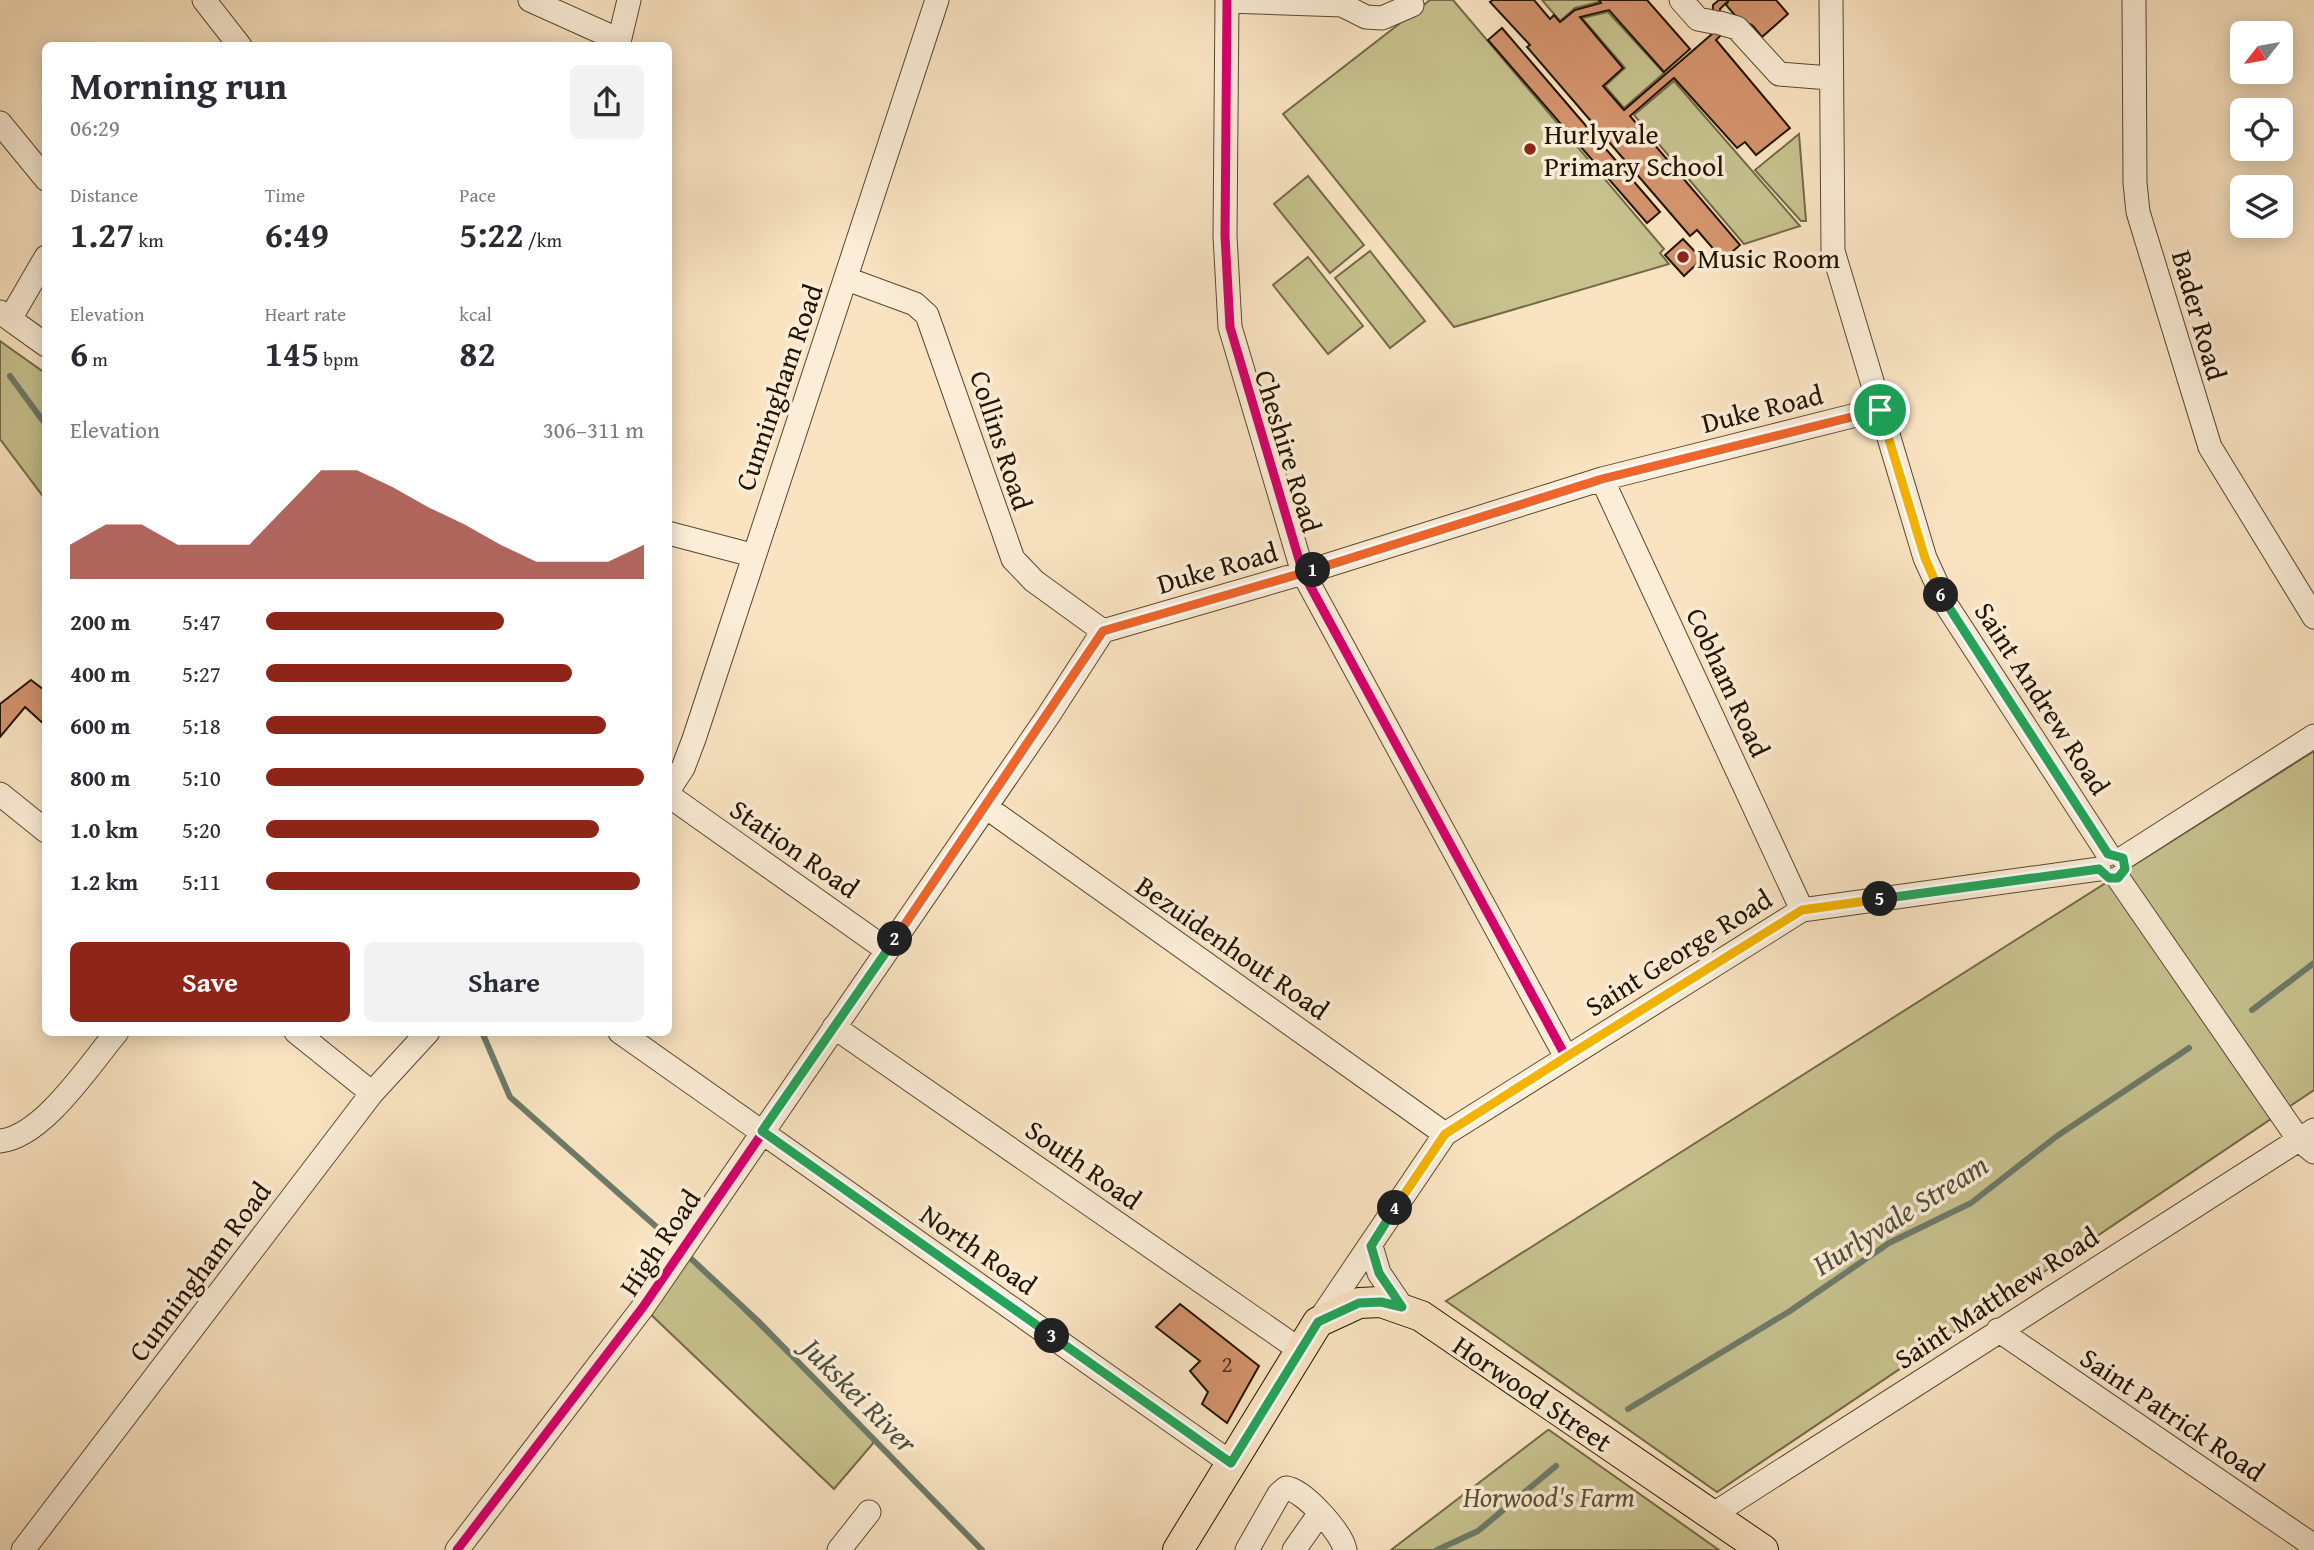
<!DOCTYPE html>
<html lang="en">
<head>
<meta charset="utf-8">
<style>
  :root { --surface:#fff; --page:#f2f2f3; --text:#2b2b33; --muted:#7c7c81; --accent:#8f2418 }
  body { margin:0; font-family:"Gentium Book Plus",serif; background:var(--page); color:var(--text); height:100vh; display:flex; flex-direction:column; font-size:26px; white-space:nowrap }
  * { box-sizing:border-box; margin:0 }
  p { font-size:23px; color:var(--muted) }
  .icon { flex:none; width:38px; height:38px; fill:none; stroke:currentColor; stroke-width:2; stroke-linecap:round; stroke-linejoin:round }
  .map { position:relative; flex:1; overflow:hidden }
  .side { position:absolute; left:42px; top:42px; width:630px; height:994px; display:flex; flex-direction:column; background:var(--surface); border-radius:10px; box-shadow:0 4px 18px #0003 }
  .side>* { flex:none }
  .needle { width:46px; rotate:239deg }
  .buttons { position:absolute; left:2230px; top:21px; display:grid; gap:14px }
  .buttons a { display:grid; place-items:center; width:63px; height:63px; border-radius:10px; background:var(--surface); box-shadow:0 4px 18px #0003; font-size:35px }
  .pin { position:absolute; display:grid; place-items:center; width:60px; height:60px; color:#fff; margin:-30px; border:4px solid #fff; border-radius:50%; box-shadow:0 2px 7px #0007 }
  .km { position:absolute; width:35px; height:35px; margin:-18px; border-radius:50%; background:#222; color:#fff; font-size:19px; line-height:35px; text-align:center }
  .round { display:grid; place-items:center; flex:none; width:74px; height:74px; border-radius:10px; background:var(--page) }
  .overview { display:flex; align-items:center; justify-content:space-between; height:119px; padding:0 28px }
  h1 { font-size:38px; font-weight:700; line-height:52px }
  .figures { display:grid; grid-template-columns:repeat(3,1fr); gap:10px; height:119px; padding:7px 28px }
  .figures div { display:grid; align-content:center }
  .figures b { font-size:35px; font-weight:700 }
  .figures small { font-size:19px; font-weight:400 }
  .figures p { font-size:19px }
  .chart { height:196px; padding:14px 28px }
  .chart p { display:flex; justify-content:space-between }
  .chart svg { width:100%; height:126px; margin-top:7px; fill:var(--accent); opacity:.7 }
  .primary-button { display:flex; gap:14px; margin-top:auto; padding:14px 28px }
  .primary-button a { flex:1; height:80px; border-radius:10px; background:var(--accent); color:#fff; font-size:28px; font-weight:700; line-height:80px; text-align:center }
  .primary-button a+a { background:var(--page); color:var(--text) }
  ul { padding:0 28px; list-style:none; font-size:23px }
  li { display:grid; grid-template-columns:112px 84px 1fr; align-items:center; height:52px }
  li i { height:18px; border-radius:9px; background:var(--accent) }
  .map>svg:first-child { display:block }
  .green { fill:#c6c18d; stroke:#746a47; stroke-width:2 }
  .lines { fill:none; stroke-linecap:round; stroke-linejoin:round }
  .stream { stroke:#6d7a69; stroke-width:6 }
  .building { fill:#d3936d; stroke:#231401; stroke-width:2 }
  .minor-casing { stroke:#584831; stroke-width:25 }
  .major-casing { stroke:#231401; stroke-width:32 }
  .minor { stroke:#fbedd7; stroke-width:23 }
  .major { stroke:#f9e3c1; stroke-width:30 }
  .cycleway-casing { stroke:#fbedd7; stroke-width:13 }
  .cycleway { stroke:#d6006c; stroke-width:9 }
  .split-1-casing { stroke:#fff; stroke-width:14 }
  .split-2-casing { stroke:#fff; stroke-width:14 }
  .split-3-casing { stroke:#fff; stroke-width:14 }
  .split-4-casing { stroke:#fff; stroke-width:14 }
  .split-5-casing { stroke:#fff; stroke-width:14 }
  .split-6-casing { stroke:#fff; stroke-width:14 }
  .split-7-casing { stroke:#fff; stroke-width:14 }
  .split-1 { stroke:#f0652b; stroke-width:9 }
  .split-2 { stroke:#f0652b; stroke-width:9 }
  .split-3 { stroke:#22a559; stroke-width:9 }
  .split-4 { stroke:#22a559; stroke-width:9 }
  .split-5 { stroke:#f5b400; stroke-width:9 }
  .split-6 { stroke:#22a559; stroke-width:9 }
  .split-7 { stroke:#f5b400; stroke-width:9 }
  .poi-dot { fill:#8f2418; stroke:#fbedd7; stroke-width:2.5 }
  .labels { text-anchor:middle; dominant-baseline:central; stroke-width:7; stroke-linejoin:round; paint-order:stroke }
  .number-label { font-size:24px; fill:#4f341c }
  .poi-label { font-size:28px; fill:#231401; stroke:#fbedd7; text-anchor:start }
  .street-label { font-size:28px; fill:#231401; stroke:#fbedd7 }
  .park-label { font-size:28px; font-style:italic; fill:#5c5132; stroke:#fbedd7 }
  .water-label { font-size:30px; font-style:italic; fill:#4e503e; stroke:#fbedd7 }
</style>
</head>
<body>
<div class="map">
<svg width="2314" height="1550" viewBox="0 0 2314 1550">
  <rect width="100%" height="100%" fill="#f9e3c1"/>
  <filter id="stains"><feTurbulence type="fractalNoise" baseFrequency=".00286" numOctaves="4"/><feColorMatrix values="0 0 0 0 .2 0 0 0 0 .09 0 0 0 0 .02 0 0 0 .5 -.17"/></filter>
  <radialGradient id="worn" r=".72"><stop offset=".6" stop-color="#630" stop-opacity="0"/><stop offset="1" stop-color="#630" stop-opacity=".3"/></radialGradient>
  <path class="green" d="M1430,0H1453L1664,249L1660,253L1669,264L1454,327L1283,114Z
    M1542,0H1597L1599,2L1575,8L1560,21Z
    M1608,12L1664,73L1624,108L1605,86L1625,68L1582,18Z
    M1674,81L1800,226L1744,244L1634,115Z
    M1799,134L1806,221H1801L1755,170Z
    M1308,176L1364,245L1330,273L1274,204Z
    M1370,251L1425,321L1390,348L1335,278Z
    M1308,257L1363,326L1328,354L1273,285Z
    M0,341L45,373V499L0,439Z
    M2314,751V1090L1717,1492L1446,1301Z
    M682,1249L875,1441L834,1489L643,1307Z
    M1548,1430H1549L1719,1550H1391Z"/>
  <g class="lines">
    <path class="stream" d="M10,376L46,425
      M2252,1010L2314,963
      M482,1032L510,1097L678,1246
      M686,1254L759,1322L982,1550
      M1628,1409L1790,1311L1889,1243L1971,1203L2057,1136L2189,1048
      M1437,1550L1478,1531L1556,1466"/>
  </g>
  <path class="building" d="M1493,0H1534L1550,19L1554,15L1560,22L1575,10L1601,3L1599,0H1647L1690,49L1664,72L1609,10L1580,17L1623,68L1603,86L1624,110L1712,34L1713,5L1719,0H1776L1788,14L1762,37L1753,26L1750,24L1746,28L1726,5L1729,0L1720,9V36L1716,40L1790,128L1756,155L1745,142L1737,148L1674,78L1630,116L1740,245L1723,260L1697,230L1690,236L1527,47L1530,45L1490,2Z
    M1502,28L1660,212L1647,223L1488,40Z
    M1683,239L1702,259L1684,276L1665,255Z
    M31,680L43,689L46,685V726L25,707L0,737V704Z
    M1180,1304L1259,1366L1227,1423L1202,1404L1208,1392L1190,1371L1200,1361L1156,1327Z"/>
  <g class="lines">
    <defs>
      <path id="minor" d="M204,0L240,46
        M530,0L619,40
        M1227,0L1225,236L1230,327L1303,573L1566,1057
        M1681,0L1698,19L1713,22
        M1831,0L1833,251L1925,558L1947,606L2108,854
        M2134,0L2135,183L2138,212L2210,447L2314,617
        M1227,1L1342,5L1366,17L1382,18L1412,5
        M1720,23L1737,28L1779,74L1830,78
        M618,46L629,0
        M0,123L46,179
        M847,279L915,304L927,315L1013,559L1034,581L1103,631
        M0,312L46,345
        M10,319L46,257
        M1602,479L1802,910
        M668,533L752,555
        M668,791L683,768L694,739L937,0
        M0,794L46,831
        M668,795L887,950
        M986,807L1445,1134
        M2123,858L2314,736
        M2118,878L2299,1140L2314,1152
        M834,1027L1300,1350
        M296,1032L372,1093
        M620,1032L1231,1463
        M0,1141C43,1137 90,1064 117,1032
        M1371,1246L1379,1273L1402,1307
        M1318,1322L1445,1134L1802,910L2099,869
        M1998,1330L2314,1546
        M1712,1515L2314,1130
        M23,1550L372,1093L428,1032
        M457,1550L643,1307L1048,716L1103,631L1303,573L1602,479L1880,409
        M839,1550L869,1512
        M1247,1550L1279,1494L1286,1488C1304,1490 1342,1533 1345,1550
        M1294,1550L1320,1513"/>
      <path id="major" d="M1178,1550L1318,1322L1359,1303L1381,1302L1421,1316L1763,1550"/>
    </defs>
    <use href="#minor" class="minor-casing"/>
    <use href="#major" class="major-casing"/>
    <use href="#minor" class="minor"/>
    <use href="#major" class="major"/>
    <defs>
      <path id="cycleway" d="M1227,0L1225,236L1230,327L1303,573L1566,1057
        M457,1550L643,1307L1048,716L1103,631L1303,573L1602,479L1880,409"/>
    </defs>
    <use href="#cycleway" class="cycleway-casing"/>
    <use href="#cycleway" class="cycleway"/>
  </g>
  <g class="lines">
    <defs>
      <path id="split-1" d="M1313,570L1602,479L1880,410"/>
      <path id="split-2" d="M895,939L1103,631L1313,570"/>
      <path id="split-3" d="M895,939L762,1131L1052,1336"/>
      <path id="split-4" d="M1052,1336L1231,1463L1318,1322L1359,1303L1381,1302L1402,1307L1379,1273L1371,1246L1395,1208"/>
      <path id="split-5" d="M1395,1208L1445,1134L1566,1057L1802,910L1880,899"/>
      <path id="split-6" d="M1880,899L2099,869L2109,878H2118L2125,869L2123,858L2108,854L1941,595"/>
      <path id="split-7" d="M1880,410L1925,558L1941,595"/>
    </defs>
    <use href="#split-1" class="split-1-casing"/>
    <use href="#split-2" class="split-2-casing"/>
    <use href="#split-3" class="split-3-casing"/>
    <use href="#split-4" class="split-4-casing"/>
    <use href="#split-5" class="split-5-casing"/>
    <use href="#split-6" class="split-6-casing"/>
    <use href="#split-7" class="split-7-casing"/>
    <use href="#split-1" class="split-1"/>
    <use href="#split-2" class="split-2"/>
    <use href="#split-3" class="split-3"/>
    <use href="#split-4" class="split-4"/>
    <use href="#split-5" class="split-5"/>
    <use href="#split-6" class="split-6"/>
    <use href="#split-7" class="split-7"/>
  </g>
  <g class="poi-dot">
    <circle cx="1530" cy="149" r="7"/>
    <circle cx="1683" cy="257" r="7"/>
  </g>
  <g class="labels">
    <g class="number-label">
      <text x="1227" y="1363">2</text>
    </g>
    <g class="poi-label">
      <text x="1544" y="133">Hurlyvale<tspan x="1544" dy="32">Primary School</tspan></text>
      <text x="1697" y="257">Music Room</text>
    </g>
    <g class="street-label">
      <text transform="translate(2200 315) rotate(74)">Bader Road</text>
      <text transform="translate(778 387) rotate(-71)">Cunningham Road</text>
      <text transform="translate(1762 408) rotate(-14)">Duke Road</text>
      <text transform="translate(1002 440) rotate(72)">Collins Road</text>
      <text transform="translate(1289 451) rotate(73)">Cheshire Road</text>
      <text transform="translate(1217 567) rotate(-16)">Duke Road</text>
      <text transform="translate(1729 682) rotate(65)">Cobham Road</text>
      <text transform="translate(2043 698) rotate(57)">Saint Andrew Road</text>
      <text transform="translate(795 848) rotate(35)">Station Road</text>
      <text transform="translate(1233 947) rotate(35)">Bezuidenhout Road</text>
      <text transform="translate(1678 952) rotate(-32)">Saint George Road</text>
      <text transform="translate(1084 1164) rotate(35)">South Road</text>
      <text transform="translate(659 1242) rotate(-56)">High Road</text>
      <text transform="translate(979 1249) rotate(35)">North Road</text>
      <text transform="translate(199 1271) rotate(-53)">Cunningham Road</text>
      <text transform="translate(1996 1297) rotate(-33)">Saint Matthew Road</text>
      <text transform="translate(1533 1393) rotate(34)">Horwood Street</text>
      <text transform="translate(2173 1414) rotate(34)">Saint Patrick Road</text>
    </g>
    <g class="park-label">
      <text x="1549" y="1496">Horwood's Farm</text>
    </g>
    <g class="water-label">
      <text transform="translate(1900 1214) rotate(-32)">Hurlyvale Stream</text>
      <text transform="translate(860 1395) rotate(45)">Jukskei River</text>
    </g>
  </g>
  <rect width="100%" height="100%" filter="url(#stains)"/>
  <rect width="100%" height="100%" fill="url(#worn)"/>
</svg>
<div class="buttons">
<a><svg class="needle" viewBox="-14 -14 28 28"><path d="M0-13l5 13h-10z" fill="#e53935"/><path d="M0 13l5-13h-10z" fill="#7c7c81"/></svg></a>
<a><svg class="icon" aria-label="locate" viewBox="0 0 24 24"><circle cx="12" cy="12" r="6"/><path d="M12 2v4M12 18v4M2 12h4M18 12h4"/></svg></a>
<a><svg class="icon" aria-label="layers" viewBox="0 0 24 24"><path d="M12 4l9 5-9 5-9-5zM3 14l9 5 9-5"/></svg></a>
</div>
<div class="pin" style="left:1880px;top:410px;background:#1e9e55"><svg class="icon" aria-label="arrive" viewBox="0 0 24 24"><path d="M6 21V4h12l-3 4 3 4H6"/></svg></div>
<b class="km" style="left:1313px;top:570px">1</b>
<b class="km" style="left:895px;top:939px">2</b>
<b class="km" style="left:1052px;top:1336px">3</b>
<b class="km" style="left:1395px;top:1208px">4</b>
<b class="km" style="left:1880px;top:899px">5</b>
<b class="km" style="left:1941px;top:595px">6</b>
<section class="side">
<div class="overview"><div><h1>Morning run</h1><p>06:29</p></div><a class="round"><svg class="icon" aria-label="share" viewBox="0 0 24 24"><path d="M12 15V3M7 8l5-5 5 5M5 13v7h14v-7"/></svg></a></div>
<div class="figures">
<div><p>Distance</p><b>1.27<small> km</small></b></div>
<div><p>Time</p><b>6:49</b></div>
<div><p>Pace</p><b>5:22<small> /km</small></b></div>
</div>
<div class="figures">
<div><p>Elevation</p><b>6<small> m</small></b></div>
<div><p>Heart rate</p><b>145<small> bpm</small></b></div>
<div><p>kcal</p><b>82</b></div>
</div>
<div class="chart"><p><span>Elevation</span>306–311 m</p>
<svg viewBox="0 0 160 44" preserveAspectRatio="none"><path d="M0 44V32L10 25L20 25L30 32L40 32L50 32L60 19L70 6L80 6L90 12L100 19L110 25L120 32L130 38L140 38L150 38L160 32V44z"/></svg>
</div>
<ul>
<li><b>200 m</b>5:47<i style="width:63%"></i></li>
<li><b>400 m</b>5:27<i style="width:81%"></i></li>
<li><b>600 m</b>5:18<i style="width:90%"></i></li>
<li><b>800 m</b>5:10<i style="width:100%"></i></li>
<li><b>1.0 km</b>5:20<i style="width:88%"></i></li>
<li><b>1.2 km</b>5:11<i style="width:99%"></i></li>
</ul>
<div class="primary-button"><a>Save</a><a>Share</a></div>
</section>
</div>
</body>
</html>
